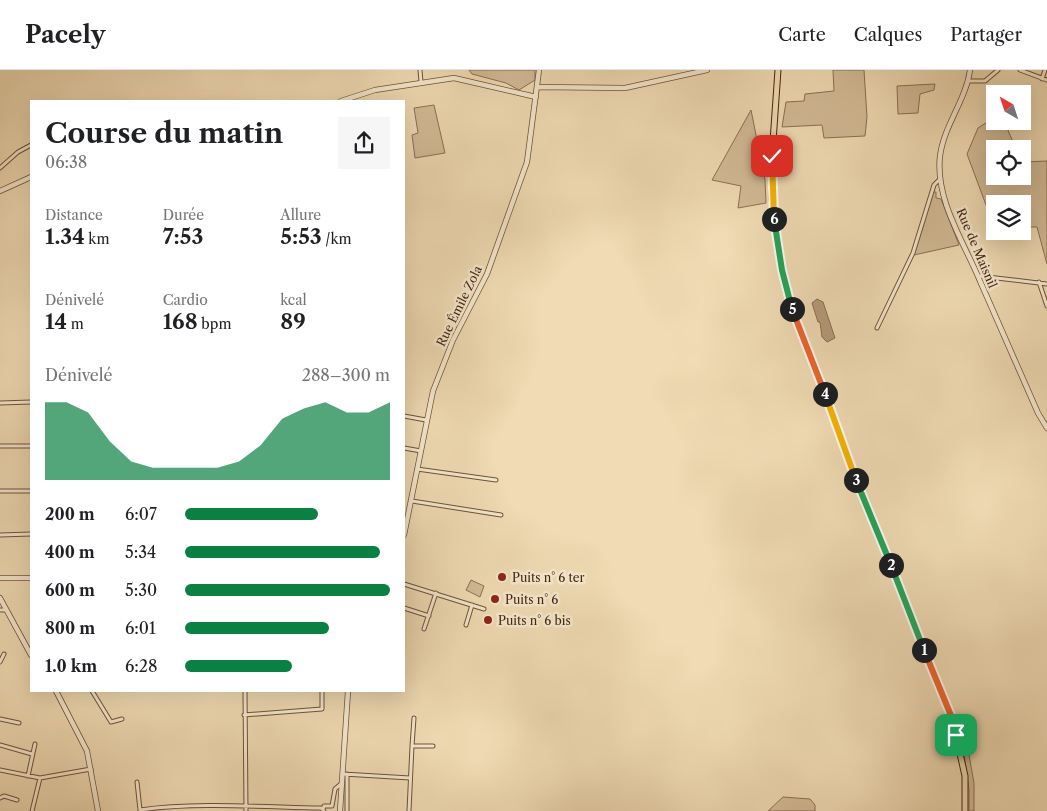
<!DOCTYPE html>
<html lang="fr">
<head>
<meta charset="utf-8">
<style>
  :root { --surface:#fff; --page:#f6f6f6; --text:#202124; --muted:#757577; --line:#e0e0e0; --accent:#0b8043 }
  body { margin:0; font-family:"Libre Caslon Text",serif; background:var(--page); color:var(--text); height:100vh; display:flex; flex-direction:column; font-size:19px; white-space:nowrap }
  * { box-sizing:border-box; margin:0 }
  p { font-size:16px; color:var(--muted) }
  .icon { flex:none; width:28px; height:28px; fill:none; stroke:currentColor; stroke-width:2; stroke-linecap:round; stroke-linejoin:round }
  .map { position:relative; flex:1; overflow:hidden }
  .panel { position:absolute; left:30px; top:30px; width:375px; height:592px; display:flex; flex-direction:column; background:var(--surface); border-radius:0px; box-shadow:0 5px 20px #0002 }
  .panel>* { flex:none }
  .needle { width:32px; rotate:321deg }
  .buttons { position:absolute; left:986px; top:15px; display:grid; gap:10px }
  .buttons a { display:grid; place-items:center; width:45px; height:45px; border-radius:0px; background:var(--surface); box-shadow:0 5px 20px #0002; font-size:25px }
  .pin { position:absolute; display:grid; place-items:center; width:42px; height:42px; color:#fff; margin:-21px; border-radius:10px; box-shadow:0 2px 8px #0006 }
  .km { position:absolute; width:25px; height:25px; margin:-12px; border-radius:50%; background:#222; color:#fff; font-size:14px; line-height:25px; text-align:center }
  .round { display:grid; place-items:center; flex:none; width:52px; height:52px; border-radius:0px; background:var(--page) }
  .head { display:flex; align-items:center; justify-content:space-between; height:85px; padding:0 15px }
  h1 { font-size:28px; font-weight:700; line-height:38px }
  .metrics { display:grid; grid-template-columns:repeat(3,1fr); gap:8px; height:85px; padding:5px 15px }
  .metrics div { display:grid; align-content:center }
  .metrics b { font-size:21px; font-weight:700 }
  .metrics small { font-size:14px; font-weight:400 }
  .metrics p { font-size:14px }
  .chart { height:140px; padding:10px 15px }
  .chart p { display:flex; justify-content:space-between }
  .chart svg { width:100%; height:90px; margin-top:5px; fill:var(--accent); opacity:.7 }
  ul { padding:0 15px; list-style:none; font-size:16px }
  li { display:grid; grid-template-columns:80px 60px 1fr; align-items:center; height:38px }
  li i { height:12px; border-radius:6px; background:var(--accent) }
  header { display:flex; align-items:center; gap:30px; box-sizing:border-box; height:70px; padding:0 25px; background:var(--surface); border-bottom:1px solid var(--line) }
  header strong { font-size:24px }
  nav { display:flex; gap:28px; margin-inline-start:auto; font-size:18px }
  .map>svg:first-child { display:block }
  .green { fill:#d3bc98; stroke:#8c7054 }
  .water { fill:#b69d7d; stroke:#886d52 }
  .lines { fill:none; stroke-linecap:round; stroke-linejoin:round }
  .minor-casing { stroke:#6f523a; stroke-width:5 }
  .tertiary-casing { stroke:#6f523a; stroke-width:6 }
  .primary-casing { stroke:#442411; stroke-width:7 }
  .minor { stroke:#f5e8ce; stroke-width:3 }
  .tertiary { stroke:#f5e8ce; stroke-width:4.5 }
  .primary { stroke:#f0dbb4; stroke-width:5 }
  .split-1-casing { stroke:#fff; stroke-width:10 }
  .split-2-casing { stroke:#fff; stroke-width:10 }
  .split-3-casing { stroke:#fff; stroke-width:10 }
  .split-4-casing { stroke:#fff; stroke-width:10 }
  .split-5-casing { stroke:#fff; stroke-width:10 }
  .split-6-casing { stroke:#fff; stroke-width:10 }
  .split-7-casing { stroke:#fff; stroke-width:10 }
  .split-1 { stroke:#f0652b; stroke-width:6 }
  .split-2 { stroke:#22a559; stroke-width:6 }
  .split-3 { stroke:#22a559; stroke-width:6 }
  .split-4 { stroke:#f5b400; stroke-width:6 }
  .split-5 { stroke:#f0652b; stroke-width:6 }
  .split-6 { stroke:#22a559; stroke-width:6 }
  .split-7 { stroke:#f5b400; stroke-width:6 }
  .poi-dot { fill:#8f2418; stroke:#f5e8ce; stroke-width:2 }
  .labels { text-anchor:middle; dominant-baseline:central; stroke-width:5; stroke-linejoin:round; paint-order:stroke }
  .street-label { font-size:12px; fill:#442411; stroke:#f5e8ce }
  .poi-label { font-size:12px; fill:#442411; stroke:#f5e8ce; text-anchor:start }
</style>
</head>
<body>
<header>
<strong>Pacely</strong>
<nav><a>Carte</a><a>Calques</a><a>Partager</a></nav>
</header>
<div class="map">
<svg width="1047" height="741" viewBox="0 0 1047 741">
  <rect width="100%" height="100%" fill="#f0dbb4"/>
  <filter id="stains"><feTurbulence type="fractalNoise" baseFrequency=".004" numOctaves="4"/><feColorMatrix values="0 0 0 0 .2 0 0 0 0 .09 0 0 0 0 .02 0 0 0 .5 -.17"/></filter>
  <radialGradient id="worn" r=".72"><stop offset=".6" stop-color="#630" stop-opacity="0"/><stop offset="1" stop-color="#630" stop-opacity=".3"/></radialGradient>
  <path class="green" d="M469,0H535V10L519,20L506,13L472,4Z
    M833,0H864L867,47L865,66L824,68L822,55L782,57L786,32L804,31L805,24L834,21Z
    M935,14L934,20L920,24L918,43L898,44L897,16Z
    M434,35L445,83L415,88L412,65L418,63L414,38Z
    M751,40L765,110L766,133L738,138L741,116L712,110Z
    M995,47V51H1004L1016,79H995V106H1022L1023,92L1047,91V194L1037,157H1023L1022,134H995V159L967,84L978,58Z
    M933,122H936V128L941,129L959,175L914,185Z
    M471,510L484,516L480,527L466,520Z
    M966,668L974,713V741H969V719L962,670Z
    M783,727L810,729L815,735V741H768Z"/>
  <path class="water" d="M817,229L823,232L835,268L827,272L822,267L820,252H818L812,233Z"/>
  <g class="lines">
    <defs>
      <path id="minor" d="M420,0L421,12
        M1020,0L1047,10
        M1042,9L1045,0
        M968,11H985L998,0
        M0,98L18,82L31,75
        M979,206L1047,214
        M1039,212L1047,236
        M877,258L913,183L934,115L940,109
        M0,333L31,332
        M404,346L426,350
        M0,376H31
        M404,378L421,381
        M417,399L496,410
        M0,421H31
        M412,431L501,445
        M0,465L31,464
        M404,514L484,539
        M404,538L429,546
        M0,540H6
        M466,555L472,535
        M424,559L436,523
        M0,592L4,584
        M92,621L111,652L122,649
        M245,621L246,741
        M244,645L322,639V621
        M0,649L19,653
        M0,675L32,684
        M412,676L414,648
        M0,700L40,708L91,699
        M343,704L410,708
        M347,704V741
        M28,706L35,674
        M137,712L140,740C195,732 264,737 321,738L324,741
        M0,728L4,726L17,730
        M323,740L324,736H332L335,719L341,714
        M32,741L40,708
        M409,741L412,676H433"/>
      <path id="tertiary" d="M970,0C966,30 944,55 940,86C935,130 964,172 980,211C999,255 1019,299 1038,343L1047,358
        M538,17L625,18L707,0
        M341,31L375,20L454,8L536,27
        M0,121L31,107
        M404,465L433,321L453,270L487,204L527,92L539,0
        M0,508H31
        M0,528L31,585
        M56,621L87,681L98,741
        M340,741L348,621"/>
      <path id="primary" d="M778,0L772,86V128L778,177L790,232L844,377L952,648L965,706V741"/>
    </defs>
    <use href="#minor" class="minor-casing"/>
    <use href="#tertiary" class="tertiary-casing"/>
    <use href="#primary" class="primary-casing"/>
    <use href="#minor" class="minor"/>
    <use href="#tertiary" class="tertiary"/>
    <use href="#primary" class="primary"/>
  </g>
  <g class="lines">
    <defs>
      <path id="split-1" d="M924,580L952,648L956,665"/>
      <path id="split-2" d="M891,495L924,580"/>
      <path id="split-3" d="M856,410L891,495"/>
      <path id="split-4" d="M825,324L856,410"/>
      <path id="split-5" d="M792,239L825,324"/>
      <path id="split-6" d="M774,149L782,200L792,239"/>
      <path id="split-7" d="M772,86L774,149"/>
    </defs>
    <use href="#split-1" class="split-1-casing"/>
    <use href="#split-2" class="split-2-casing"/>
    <use href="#split-3" class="split-3-casing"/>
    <use href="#split-4" class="split-4-casing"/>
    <use href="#split-5" class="split-5-casing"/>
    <use href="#split-6" class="split-6-casing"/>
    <use href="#split-7" class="split-7-casing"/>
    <use href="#split-1" class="split-1"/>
    <use href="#split-2" class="split-2"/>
    <use href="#split-3" class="split-3"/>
    <use href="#split-4" class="split-4"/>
    <use href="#split-5" class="split-5"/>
    <use href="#split-6" class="split-6"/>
    <use href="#split-7" class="split-7"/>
  </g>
  <g class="poi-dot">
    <circle cx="502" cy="507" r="5"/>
    <circle cx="495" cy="529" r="5"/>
    <circle cx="488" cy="550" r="5"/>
  </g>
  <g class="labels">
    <g class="street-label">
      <text transform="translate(977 178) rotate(67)">Rue de Maisnil</text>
      <text transform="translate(459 236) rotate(-64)">Rue Émile Zola</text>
    </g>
    <g class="poi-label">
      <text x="512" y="507">Puits n° 6 ter</text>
      <text x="505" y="529">Puits n° 6</text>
      <text x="498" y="550">Puits n° 6 bis</text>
    </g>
  </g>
  <rect width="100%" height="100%" filter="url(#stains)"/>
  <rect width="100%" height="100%" fill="url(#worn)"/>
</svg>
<div class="buttons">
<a><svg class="needle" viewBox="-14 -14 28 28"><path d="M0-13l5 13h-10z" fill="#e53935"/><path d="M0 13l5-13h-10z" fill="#757577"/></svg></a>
<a><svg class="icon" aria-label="locate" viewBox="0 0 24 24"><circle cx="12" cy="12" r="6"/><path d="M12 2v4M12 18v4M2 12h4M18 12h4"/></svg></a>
<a><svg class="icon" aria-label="layers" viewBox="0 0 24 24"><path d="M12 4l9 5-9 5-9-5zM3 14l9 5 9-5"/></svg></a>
</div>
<div class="pin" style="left:956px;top:665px;background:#1e9e55"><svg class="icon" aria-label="arrive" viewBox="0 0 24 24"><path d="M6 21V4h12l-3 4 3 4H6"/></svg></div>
<div class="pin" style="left:772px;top:86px;background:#d93025"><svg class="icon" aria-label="check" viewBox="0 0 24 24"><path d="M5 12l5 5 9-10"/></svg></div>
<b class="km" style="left:924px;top:580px">1</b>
<b class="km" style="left:891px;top:495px">2</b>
<b class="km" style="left:856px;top:410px">3</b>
<b class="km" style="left:825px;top:324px">4</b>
<b class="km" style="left:792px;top:239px">5</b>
<b class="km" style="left:774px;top:149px">6</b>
<section class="panel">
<div class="head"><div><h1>Course du matin</h1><p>06:38</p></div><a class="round"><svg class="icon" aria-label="share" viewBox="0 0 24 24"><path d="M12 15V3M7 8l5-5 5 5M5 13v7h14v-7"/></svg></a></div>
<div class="metrics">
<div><p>Distance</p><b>1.34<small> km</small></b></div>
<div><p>Durée</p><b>7:53</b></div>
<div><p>Allure</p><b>5:53<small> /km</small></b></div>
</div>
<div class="metrics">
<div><p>Dénivelé</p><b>14<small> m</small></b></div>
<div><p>Cardio</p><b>168<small> bpm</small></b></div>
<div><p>kcal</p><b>89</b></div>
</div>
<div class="chart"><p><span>Dénivelé</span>288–300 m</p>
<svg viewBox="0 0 160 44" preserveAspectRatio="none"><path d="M0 44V6L10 6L20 11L30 25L40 35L50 38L60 38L70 38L80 38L90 35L100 27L110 14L120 9L130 6L140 11L150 11L160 6V44z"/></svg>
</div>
<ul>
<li><b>200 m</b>6:07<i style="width:65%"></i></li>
<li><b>400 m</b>5:34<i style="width:95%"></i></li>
<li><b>600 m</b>5:30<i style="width:100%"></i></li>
<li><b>800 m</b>6:01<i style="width:70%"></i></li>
<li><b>1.0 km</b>6:28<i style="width:52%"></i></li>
</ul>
</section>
</div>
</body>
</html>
